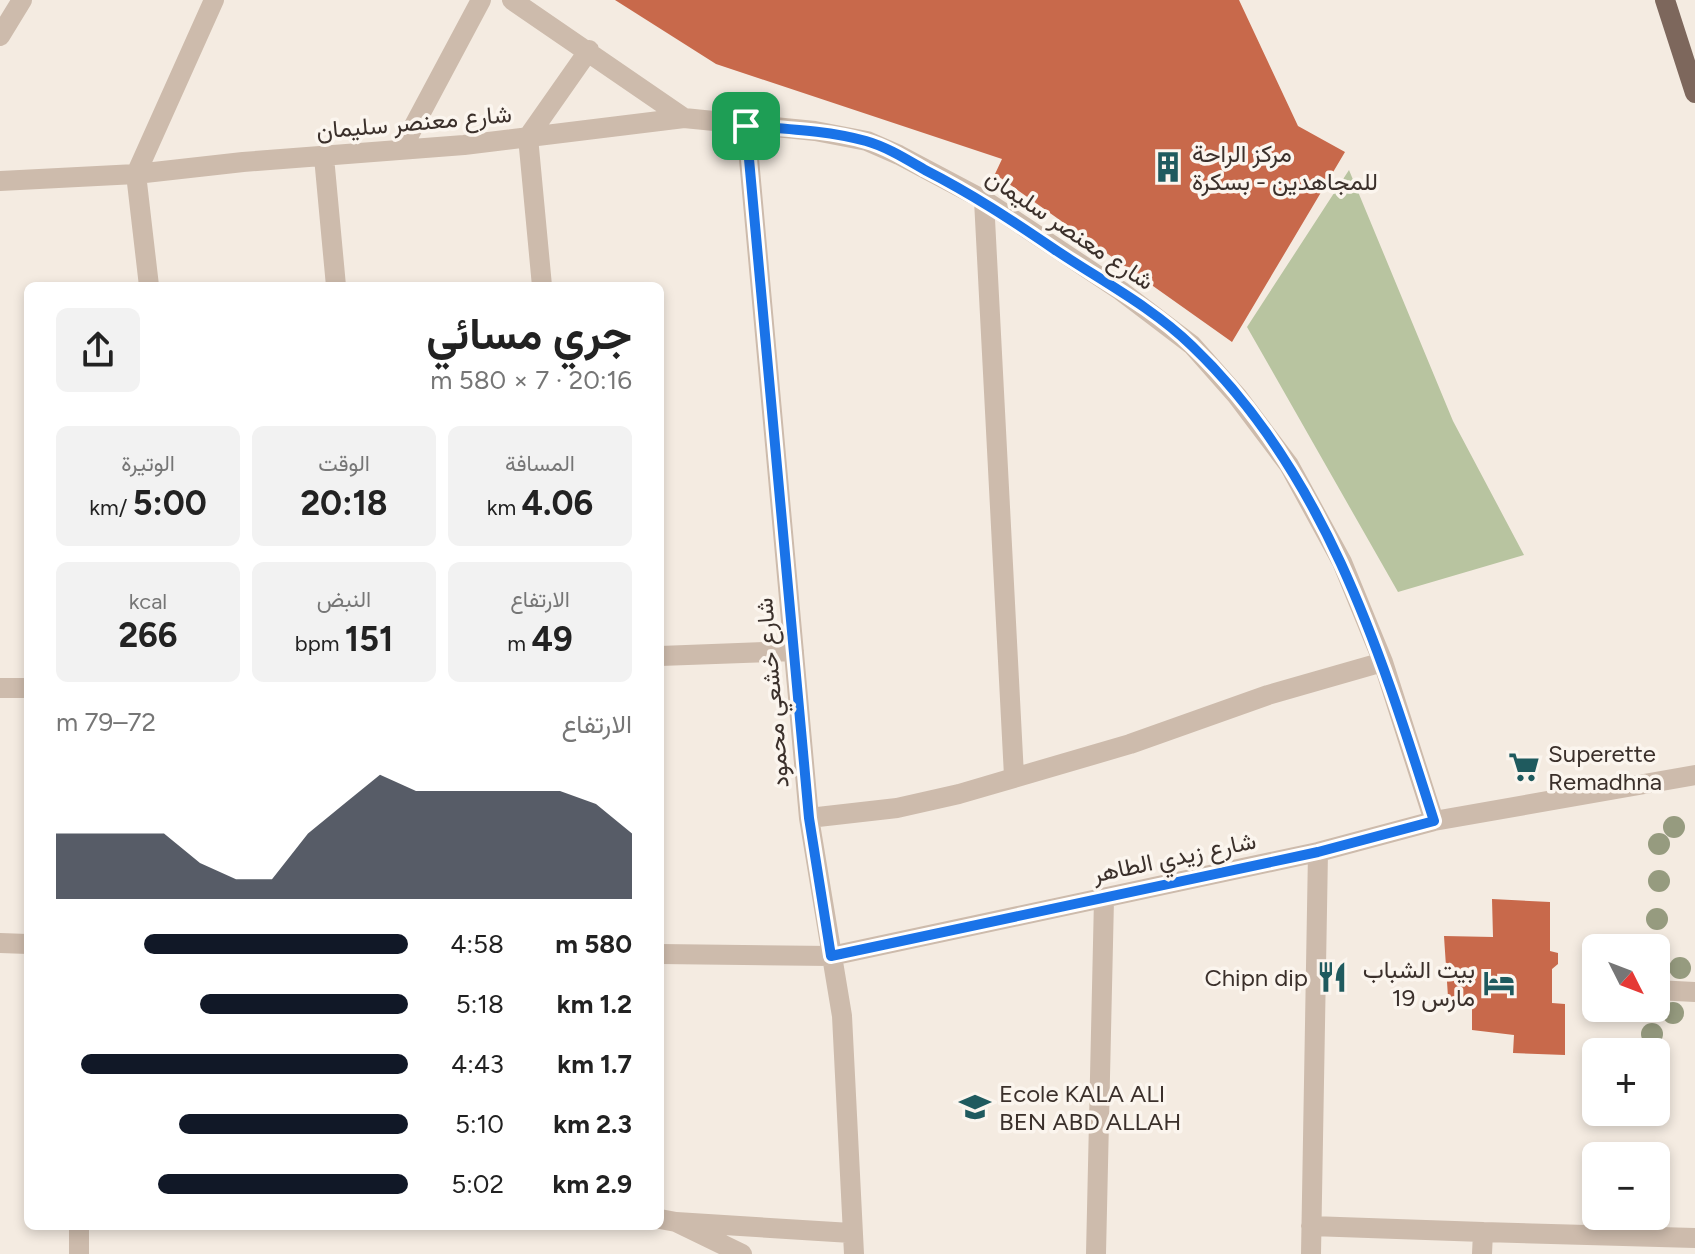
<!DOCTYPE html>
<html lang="ar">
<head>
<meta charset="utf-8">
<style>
  :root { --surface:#fff; --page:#f2f2f2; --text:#222; --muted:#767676; --accent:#111827 }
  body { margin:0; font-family:Figtree,Vazirmatn,sans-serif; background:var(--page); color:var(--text); direction:rtl; height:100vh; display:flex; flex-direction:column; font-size:30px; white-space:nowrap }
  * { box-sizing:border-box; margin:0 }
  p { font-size:26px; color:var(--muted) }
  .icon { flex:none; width:44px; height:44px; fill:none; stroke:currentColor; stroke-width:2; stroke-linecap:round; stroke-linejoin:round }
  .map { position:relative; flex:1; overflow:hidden; direction:ltr }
  .sheet { position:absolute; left:24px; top:282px; width:640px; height:948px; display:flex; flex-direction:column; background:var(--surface); border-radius:12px; box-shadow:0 4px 12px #0003; direction:rtl }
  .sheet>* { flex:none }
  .needle { width:52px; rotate:132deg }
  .controls { position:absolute; left:1582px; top:934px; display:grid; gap:16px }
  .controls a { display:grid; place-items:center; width:88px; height:88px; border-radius:12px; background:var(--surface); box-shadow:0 4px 12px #0003; font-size:40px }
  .pin { position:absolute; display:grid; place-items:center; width:68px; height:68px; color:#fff; margin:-34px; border-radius:16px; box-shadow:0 4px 12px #0006 }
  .round { display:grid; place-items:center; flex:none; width:84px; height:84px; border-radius:12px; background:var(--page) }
  .summary { display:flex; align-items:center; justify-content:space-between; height:136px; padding:0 32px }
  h1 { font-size:44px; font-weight:700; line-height:60px }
  .metrics { display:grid; grid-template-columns:repeat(3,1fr); gap:12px; height:136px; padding:8px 32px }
  .metrics div { display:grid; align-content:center; border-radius:12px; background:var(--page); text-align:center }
  .metrics b { font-size:34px; font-weight:700 }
  .metrics small { font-size:22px; font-weight:400 }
  .metrics p { font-size:22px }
  .chart { height:224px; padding:16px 32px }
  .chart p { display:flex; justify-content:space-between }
  .chart svg { width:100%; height:144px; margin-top:8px; fill:var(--accent); opacity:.7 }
  ul { padding:0 32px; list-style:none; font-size:26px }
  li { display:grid; grid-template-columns:128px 96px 1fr; align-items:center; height:60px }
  li i { height:20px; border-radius:10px; background:var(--accent) }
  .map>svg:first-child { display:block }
  .green { fill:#b8c4a0 }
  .building { fill:#c8694b }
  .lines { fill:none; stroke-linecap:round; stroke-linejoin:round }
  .street { stroke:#cdbbac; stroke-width:20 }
  .primary { stroke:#7d675c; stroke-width:20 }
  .tree { fill:#969b7f }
  .route-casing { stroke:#fff; stroke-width:16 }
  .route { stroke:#1a73e8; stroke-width:10 }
  .labels { text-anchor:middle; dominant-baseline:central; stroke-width:7; stroke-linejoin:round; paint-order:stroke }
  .street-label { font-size:24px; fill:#3b302b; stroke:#fbf5ee }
  .poi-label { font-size:24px; fill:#3b302b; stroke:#fbf5ee; text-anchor:start }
</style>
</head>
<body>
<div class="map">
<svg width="1695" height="1254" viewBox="0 0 1695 1254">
  <rect width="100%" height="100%" fill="#f4ebe1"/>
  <path class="green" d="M1349,170L1453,421L1524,555L1398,592L1247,327Z"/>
  <path class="building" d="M615,0H1239L1298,126L1345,152L1232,342L995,174L1002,159L716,64Z
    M1492,899L1550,902V951L1558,953V964L1552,969V1003L1565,1004V1055L1513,1053L1514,1035L1472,1030V1000L1448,997L1444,936L1493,937Z"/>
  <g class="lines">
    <path class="street" d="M512,0L684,118
      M0,36L22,0
      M746,126L809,818L842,1016L854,1254
      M401,150L481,0
      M324,157L336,286
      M0,181L136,174L243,162L464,145L684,118L815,131L867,141L899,155L984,200L1121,291L1192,345L1237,396L1289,465L1342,562L1383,662L1434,821
      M984,200L1014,776
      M149,286L136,174L214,0
      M542,286L528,137L589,50
      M660,656L794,651
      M0,688H28
      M809,818L897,808L959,794L1130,744L1268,695L1383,662
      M0,943L28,944
      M660,954L831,956L1318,852L1434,821L1695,775
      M1656,990L1695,992
      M660,1219L676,1222L742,1254
      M676,1222L851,1233
      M79,1226V1254
      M1311,1226L1483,1232L1482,1254
      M1483,1232L1695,1238
      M1096,1254L1104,899
      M1311,1254L1318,852"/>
    <path class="primary" d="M1665,0L1695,93"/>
  </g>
  <g class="tree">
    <circle cx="1674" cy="827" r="11"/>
    <circle cx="1659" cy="844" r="11"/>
    <circle cx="1659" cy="881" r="11"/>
    <circle cx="1657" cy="919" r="11"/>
    <circle cx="1680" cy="968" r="11"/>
    <circle cx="1673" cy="1013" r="11"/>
    <circle cx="1652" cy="1034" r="11"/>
  </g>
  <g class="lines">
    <defs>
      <path id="route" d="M746,126C785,129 827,130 866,141C887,147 906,159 925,170C972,194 1010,219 1054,249C1100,280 1152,307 1192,346C1325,473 1380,651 1434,821L1318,852L831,956L809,818Z"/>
    </defs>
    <use href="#route" class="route-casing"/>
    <use href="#route" class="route"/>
  </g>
  <defs>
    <symbol id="building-bare" viewBox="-9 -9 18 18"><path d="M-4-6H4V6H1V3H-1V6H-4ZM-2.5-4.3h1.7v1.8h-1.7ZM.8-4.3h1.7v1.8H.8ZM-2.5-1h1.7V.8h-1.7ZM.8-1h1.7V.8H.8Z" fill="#1f5a5e" stroke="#fbf5ee" stroke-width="2.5" paint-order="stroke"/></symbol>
    <symbol id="supermarket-bare" viewBox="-9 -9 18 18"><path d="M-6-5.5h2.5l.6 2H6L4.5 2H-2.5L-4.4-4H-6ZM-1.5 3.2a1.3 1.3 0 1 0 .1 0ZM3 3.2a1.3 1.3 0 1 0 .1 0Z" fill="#1f5a5e" stroke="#fbf5ee" stroke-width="2.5" paint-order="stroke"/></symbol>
    <symbol id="restaurant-bare" viewBox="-9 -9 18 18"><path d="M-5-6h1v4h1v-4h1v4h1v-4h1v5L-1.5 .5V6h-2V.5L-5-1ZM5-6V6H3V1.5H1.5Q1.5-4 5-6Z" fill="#1f5a5e" stroke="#fbf5ee" stroke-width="2.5" paint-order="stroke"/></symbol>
    <symbol id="hotel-bare" viewBox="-9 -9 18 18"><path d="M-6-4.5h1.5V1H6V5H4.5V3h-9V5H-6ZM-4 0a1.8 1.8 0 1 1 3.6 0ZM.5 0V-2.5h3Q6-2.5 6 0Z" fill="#1f5a5e" stroke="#fbf5ee" stroke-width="2.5" paint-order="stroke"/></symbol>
    <symbol id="school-bare" viewBox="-9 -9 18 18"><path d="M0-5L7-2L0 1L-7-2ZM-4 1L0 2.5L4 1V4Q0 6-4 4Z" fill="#1f5a5e" stroke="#fbf5ee" stroke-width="2.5" paint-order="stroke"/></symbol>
  </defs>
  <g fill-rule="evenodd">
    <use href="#building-bare" x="1146" y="145" width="44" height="44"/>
    <use href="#supermarket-bare" x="1502" y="745" width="44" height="44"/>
    <use href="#restaurant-bare" x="1310" y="955" width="44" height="44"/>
    <use href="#hotel-bare" x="1477" y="961" width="44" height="44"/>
    <use href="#school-bare" x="953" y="1085" width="44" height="44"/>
  </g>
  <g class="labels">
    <g class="street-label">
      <text transform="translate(414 122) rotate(-5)">شارع معنصر سليمان</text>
      <text transform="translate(1070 229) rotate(34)">شارع معنصر سليمان</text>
      <text transform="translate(772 693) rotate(-95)">شارع خشعي محمود</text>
      <text transform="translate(1174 857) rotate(-12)">شارع زيدي الطاهر</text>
    </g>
    <g class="poi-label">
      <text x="1192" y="153">مركز الراحة<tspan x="1192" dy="28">للمجاهدين - بسكرة</tspan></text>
      <text x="1548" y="753">Superette<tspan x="1548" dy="28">Remadhna</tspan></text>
      <text x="1475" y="969" text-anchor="end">بيت الشباب<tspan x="1475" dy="28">19 مارس</tspan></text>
      <text x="1308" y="977" text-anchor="end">Chipn dip</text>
      <text x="999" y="1093">Ecole KALA ALI<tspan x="999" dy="28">BEN ABD ALLAH</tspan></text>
    </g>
  </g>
</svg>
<div class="controls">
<a><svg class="needle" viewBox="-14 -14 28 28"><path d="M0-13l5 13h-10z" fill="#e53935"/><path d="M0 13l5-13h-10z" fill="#767676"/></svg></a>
<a>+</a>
<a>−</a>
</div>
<div class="pin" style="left:746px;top:126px;background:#1e9e55"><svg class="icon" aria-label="arrive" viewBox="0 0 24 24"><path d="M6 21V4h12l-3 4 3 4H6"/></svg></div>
<section class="sheet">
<div class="summary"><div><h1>جري مسائي</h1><p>20:16 · 7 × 580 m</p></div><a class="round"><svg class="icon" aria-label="share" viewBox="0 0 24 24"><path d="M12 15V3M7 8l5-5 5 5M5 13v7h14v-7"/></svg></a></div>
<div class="metrics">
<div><p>المسافة</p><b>4.06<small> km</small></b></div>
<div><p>الوقت</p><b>20:18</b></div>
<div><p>الوتيرة</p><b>5:00<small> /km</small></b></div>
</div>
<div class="metrics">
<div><p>الارتفاع</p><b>49<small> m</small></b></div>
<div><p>النبض</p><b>151<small> bpm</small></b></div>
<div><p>kcal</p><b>266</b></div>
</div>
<div class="chart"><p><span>الارتفاع</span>72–79 m</p>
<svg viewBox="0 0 160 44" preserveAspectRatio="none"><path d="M0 44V24L10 24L20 24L30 24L40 33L50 38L60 38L70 24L80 15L90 6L100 11L110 11L120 11L130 11L140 11L150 15L160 24V44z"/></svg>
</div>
<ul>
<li><b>580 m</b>4:58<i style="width:75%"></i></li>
<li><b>1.2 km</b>5:18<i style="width:59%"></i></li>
<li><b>1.7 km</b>4:43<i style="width:93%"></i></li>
<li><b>2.3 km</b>5:10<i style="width:65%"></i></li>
<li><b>2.9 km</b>5:02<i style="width:71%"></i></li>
</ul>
</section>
</div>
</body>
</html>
